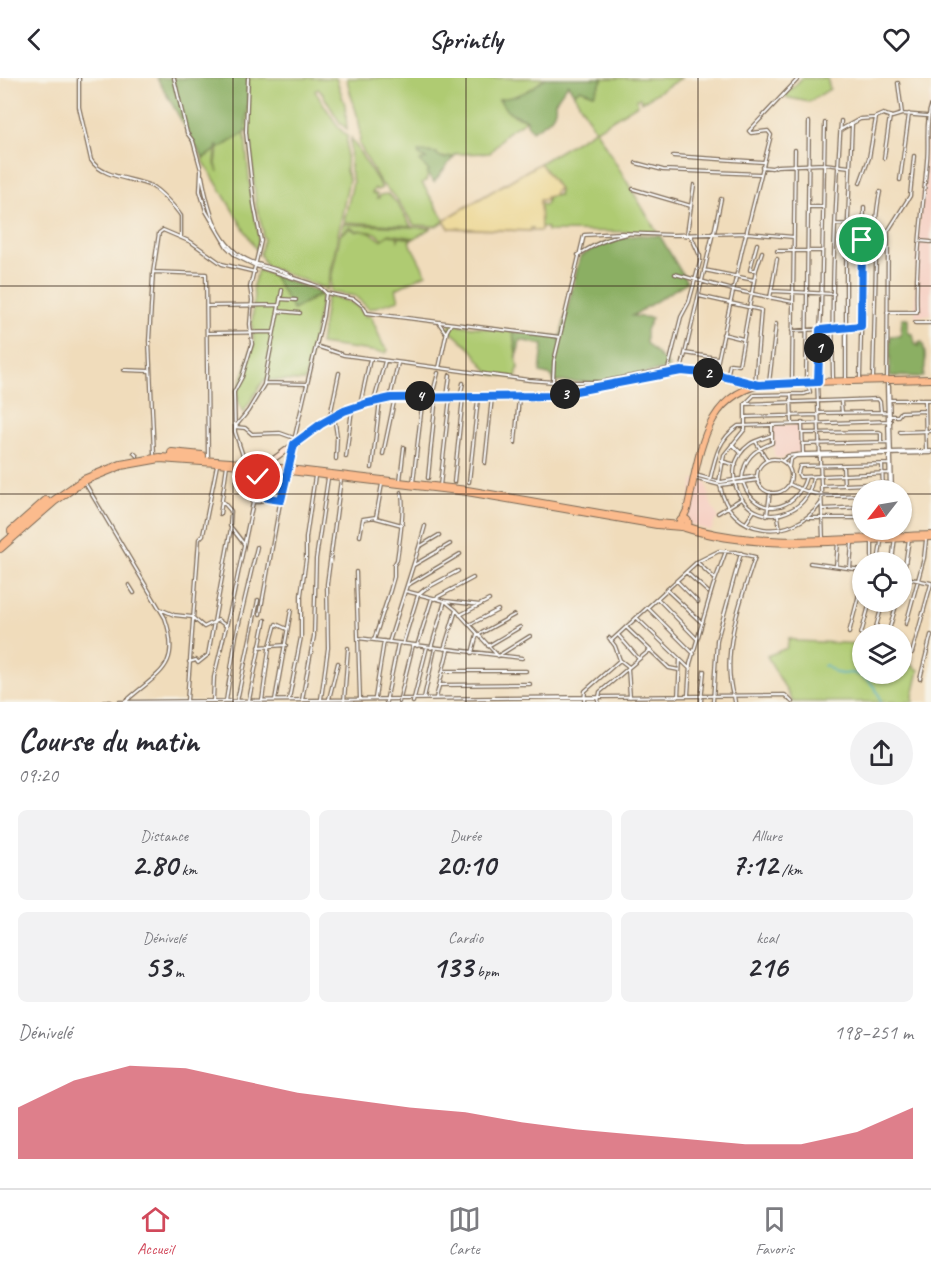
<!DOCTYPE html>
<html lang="fr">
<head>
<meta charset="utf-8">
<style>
  :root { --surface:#fff; --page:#f2f2f3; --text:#2b2b33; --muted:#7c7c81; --line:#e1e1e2; --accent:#d1495b }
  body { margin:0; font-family:Caveat,sans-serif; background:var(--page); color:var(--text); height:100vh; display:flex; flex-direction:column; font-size:22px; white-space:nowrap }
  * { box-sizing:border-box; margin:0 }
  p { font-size:20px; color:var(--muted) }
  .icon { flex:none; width:33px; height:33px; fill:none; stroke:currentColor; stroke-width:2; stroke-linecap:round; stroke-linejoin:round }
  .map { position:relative; height:624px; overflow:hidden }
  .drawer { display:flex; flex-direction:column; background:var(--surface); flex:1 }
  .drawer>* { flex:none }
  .needle { width:39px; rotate:239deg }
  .tools { position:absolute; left:852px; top:402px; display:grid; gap:12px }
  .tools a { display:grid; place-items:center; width:60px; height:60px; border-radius:50%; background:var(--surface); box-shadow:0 2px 4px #0004; font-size:30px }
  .pin { position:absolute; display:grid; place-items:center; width:51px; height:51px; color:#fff; margin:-26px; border:3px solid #fff; border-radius:50%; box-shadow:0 2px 6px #0007 }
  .km { position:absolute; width:30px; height:30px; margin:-15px; border-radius:50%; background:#222; color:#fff; font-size:16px; line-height:30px; text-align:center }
  .round { display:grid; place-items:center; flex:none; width:63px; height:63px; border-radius:32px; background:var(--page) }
  .head { display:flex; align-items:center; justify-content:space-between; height:102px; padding:0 18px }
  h1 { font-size:33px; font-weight:700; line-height:45px }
  .figures { display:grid; grid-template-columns:repeat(3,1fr); gap:9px; height:102px; padding:6px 18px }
  .figures div { display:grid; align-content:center; border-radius:9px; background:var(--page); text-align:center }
  .figures b { font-size:30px; font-weight:700 }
  .figures small { font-size:16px; font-weight:400 }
  .figures p { font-size:16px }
  .chart { height:168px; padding:12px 18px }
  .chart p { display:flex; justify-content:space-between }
  .chart svg { width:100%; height:108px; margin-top:6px; fill:var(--accent); opacity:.7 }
  header { display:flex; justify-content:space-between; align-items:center; height:78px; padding:0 18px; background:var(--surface); font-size:27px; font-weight:700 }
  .dock { display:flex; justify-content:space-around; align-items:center; height:84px; border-top:2px solid var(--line); background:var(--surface); font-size:16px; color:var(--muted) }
  .dock a { display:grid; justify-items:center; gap:3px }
  .dock .on { color:var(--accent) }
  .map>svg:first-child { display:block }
  .built { fill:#f6d1c5 }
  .green { fill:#afcb72; stroke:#757a48; stroke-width:1.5 }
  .forest { fill:#8baf64; stroke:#636c41; stroke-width:1.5 }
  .sand { fill:#eeda9e; stroke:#94825e; stroke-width:1.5 }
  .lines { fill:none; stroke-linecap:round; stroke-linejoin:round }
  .stream { stroke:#48abc8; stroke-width:1.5 }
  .street-casing { stroke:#7a6855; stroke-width:4.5 }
  .secondary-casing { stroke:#7a6855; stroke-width:7 }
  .primary-casing { stroke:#7a6855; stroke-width:8 }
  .highway-casing { stroke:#7a6855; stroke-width:10 }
  .street { stroke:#fff; stroke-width:2 }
  .secondary { stroke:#fde4d1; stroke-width:4.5 }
  .primary { stroke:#fbbb8d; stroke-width:6 }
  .highway { stroke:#fbbb8d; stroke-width:8 }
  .route-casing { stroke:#fff; stroke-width:12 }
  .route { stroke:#1a73e8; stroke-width:8 }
  .grid { fill:none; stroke:#3b2a1e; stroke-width:1.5; stroke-opacity:0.55 }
</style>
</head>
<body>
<header><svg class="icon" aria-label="back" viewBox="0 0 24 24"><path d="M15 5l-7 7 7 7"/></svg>Sprintly<svg class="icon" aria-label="heart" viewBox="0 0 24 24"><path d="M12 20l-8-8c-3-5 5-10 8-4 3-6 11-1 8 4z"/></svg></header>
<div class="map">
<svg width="931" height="624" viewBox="0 0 931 624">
  <rect width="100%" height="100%" fill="#f7f3e8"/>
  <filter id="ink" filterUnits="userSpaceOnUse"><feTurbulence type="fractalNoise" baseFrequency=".0167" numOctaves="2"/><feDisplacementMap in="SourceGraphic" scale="12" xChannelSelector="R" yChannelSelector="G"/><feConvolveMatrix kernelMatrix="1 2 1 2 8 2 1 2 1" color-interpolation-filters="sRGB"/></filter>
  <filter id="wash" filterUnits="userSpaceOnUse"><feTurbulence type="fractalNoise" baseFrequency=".008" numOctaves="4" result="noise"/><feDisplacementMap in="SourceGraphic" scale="24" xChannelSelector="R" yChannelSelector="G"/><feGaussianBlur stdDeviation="1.35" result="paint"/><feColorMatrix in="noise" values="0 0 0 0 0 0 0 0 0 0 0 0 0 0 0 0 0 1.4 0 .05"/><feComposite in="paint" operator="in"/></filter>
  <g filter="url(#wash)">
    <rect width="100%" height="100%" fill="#f0dcbb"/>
    <path class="built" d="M931,10V237L915,238L916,177Z
      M793,346H801L802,375L792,376L782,381L774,379L773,348Z
      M694,401L706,404L711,426L719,440L715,443L711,453L690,447L687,443V433Z"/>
    <path class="green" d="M248,0H336L345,27L347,51L340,45L322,15L318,11L315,13L339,50L347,58L346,93L349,101L327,213L324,210L266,188L260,176L264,160L262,158L263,153L256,127L249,53L246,54Z
      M347,0H545C530,13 519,19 499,22L515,38L527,42L506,55L490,75L456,76C450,82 446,80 438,78L437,75L428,74L427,81L421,83L429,93L426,103L422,105L445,143L436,148L414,147L396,120L380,104L359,66C364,43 350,23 347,0Z
      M603,0H681L642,24L640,20L637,21L638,26L596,52L657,154L547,153V150L540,149L539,126L546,127L548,119L559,117V111L540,85L595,52L574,16L580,11L594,16Z
      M802,0H827L830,11L809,24L784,19Z
      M245,55C247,78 249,103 252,126C255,143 261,156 257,173L202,81L216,72L215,86L218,94L216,86L218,71Z
      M351,60L382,110L377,112L375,110L372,115L377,116V120H379L380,117L388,116L397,125L411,148L344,144L353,104L350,92Z
      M343,146L431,150L415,160L389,156L383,161L376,155L359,152L357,153L349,149L341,156Z
      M350,150L356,154C366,150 374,157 381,162L388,157L397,158L398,162L399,159L413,161L409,163L426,196L396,211L399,222L369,231L355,218L331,214V201L340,157Z
      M258,192L273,197L293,232L323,215L305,303L264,302L243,335L238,323L237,315L254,266L252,247L254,220L253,207Z
      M327,218C343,222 356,222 365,238H371L383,267L388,272L386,275L320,266Z
      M451,246L513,254L518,290L516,300L490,296L471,271L448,251Z
      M789,560L797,563L862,566V596H902V575L911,579L909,586L919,592L913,618V624H793L767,578L787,570Z"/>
    <path class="forest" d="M157,0H248L246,54L218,71L217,67L216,72L203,80Z
      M545,0H603L594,16L580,11L574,16L568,6L555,24C558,39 544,46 532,53L527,46V42L507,33L499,21C519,19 530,13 545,0Z
      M418,74L437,75L438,78L446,81L449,78L452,80L456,76L434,104L427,96L429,93L420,83L426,81L419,77Z
      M638,157L660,158L687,204L632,238L652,240L646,252V265L669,288L668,291L600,304H554L552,298L540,295L543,267L520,262L517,280L513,254L560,259L559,265L580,179C598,166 616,160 638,157Z
      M273,197L321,215L293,232Z
      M902,240H908V255L912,256L916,267L919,268L918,265L922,264C927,276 926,287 923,299L890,298V258H899L901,256Z"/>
    <path class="sand" d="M540,85L559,111L555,113V117L546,119V122H540L541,153H533V150H531L530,153L449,150L444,142Z"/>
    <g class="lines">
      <path class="stream" d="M824,588L826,587C829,589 834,594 837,595C842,597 847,595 852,595C866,597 879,611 881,624"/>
    </g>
  </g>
  <g filter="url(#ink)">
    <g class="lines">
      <defs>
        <path id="street" d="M79,0V29L91,82C102,100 133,100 151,108C159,112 176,130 181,138V159
          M174,0L187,55L193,63L201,92L200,113L206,133L227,169L236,178L256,188L312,206L320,209L326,215L354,221L364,229L367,235L560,259
          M898,5L902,36
          M840,52L860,41L874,40L883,36L892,39L902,36L927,38
          M673,78L763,84
          M884,80L890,38
          M636,85L663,92L760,96
          M762,89L772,90L777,88L824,86L850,89
          M202,98C208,131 217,170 252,184C265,189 280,191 292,198
          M900,102L909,36
          M860,105L869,80L876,40
          M633,111L691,128
          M809,129H823
          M836,146L863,147
          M714,155L721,121
          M687,156L694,107
          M862,162L876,167
          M920,163L931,164
          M777,173H822
          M578,177C594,167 609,159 628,156
          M704,192L754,202
          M756,192H750L757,166
          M153,194L206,196L208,380
          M675,196L733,212L793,224
          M772,213L834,216
          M699,218L761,232L755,306
          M770,220L777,181
          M280,221L296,222
          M207,228L279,227
          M278,233L300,235
          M887,234H917C915,184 923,133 927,82C929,64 925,45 931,28
          M439,245L446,255
          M915,245H931
          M792,253L861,248
          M208,255L274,254
          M723,256L743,261
          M316,268L344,277L529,302L554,304H613
          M685,275L717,280
          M439,290L447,253L451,246
          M124,292L150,293
          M681,293L713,155
          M715,296L742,172L771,57L768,53L751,55L749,53L799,0
          M727,299L730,286L739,287L756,192L762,174
          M833,300C831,215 835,129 841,43
          M846,300V188L852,46
          M860,300L864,129
          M873,300L876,183C872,173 877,127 880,114
          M806,302L809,44
          M553,303L554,283L584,157L621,155L673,157L747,155L794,159
          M606,303L668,291L681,239L689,224L700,184V178L691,158L682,157
          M792,303L795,72
          M769,305L776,246
          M264,306L282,212
          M889,308L892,412
          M791,316L792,346
          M432,318L438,295
          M447,319L450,297
          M460,319L463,305
          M390,320L398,285
          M890,322H931
          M925,322L926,373
          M374,323L385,283
          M841,324L842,335
          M745,326L754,317L804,316L810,314L808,306
          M360,327L370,281
          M819,335L888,334
          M330,338L339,295
          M334,338L337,358L336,381
          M891,338H898L901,334L925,333
          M746,339L818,337
          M802,345L803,375
          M235,349L248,333L265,305L307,306
          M235,349L245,350L252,356L280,355L294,360
          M900,354L931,353
          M802,355L879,354L881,355V364
          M772,357C765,360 756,362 750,366C713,392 746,455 791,432C804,426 811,413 813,399
          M756,364L767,382
          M515,365L519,319
          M732,366L741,375
          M802,366L888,364
          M134,375L137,378
          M154,376L149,263L153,195L159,155L163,152L191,164L222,186L255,194
          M383,376L395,319
          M346,379L352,331
          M757 398a17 17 0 1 1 34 0a17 17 0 1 1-34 0Z
          M721,383L736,387
          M782,383L788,378L803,376L931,373
          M245,384L235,354L234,314L242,299L252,266L250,246L252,222L250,209L261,163L254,126L246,54L248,0
          M485,385L492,319
          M882,386L883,412
          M889,386L800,388L798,395L800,399L889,395
          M789,389L790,382L796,378L931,375
          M843,389L844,407
          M372,390L380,322
          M695,397L721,404L757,398
          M259,400L267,420L281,422
          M428,400L436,318
          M697,401L720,407L758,402
          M742,401C744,380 754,372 772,365V347
          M710,402C715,380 718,362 738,348L891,343
          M400,403L404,369
          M454,404L463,319
          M469,404L478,321
          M719,404L724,377L745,351V326L878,321L880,324L881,334
          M743,404C755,441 796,435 806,399
          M85,405L165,540C182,590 158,594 125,624
          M413,405L423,318
          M789,406C820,421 830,418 862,417
          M720,407C729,460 792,465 821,425
          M440,408L450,319
          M821,408L890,405
          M890,412L887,310L888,153L910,118L914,78
          M256,416L267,420
          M223,424L231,433L230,448L244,466
          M254,424H260L265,420
          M823,431L862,429
          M718,435L741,421
          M220,436L227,387
          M767,438L770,414
          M778,438L780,452
          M376,440L402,447
          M808,440H862
          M746,445L754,433
          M360,458L363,441L376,439L382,406
          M823,462L817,301L821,235L825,45
          M419,469L425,448
          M697,484L714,500
          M872,484V462
          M878,484L881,464
          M892,484L895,459L894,452
          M810,485L862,492
          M414,487L450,466
          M836,488L838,464
          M850,491L852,464
          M356,494L360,621
          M686,494L708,514
          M902,499L931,505
          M677,503L698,524
          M129,507L134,515
          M408,507L460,476
          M902,508L909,461
          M667,512L702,545
          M405,513L445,523L456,532L498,578L530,558
          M434,521L473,500
          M658,521L697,561
          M648,530L694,576
          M160,531L174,537L192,539L204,549L218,542L226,548
          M260,536L282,414L323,238L326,215
          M460,537L489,522
          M637,540L690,591
          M906,546L924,480L926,462
          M469,547L498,532
          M627,550L669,590L679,592
          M849,555L858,520L862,492
          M861,556L870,524
          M874,556L883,524
          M888,556L897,524
          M478,557L514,537
          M619,558L639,581L650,572
          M358,560L522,580
          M609,560L615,568L620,582L629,589
          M374,562L390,513L394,499V487L397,482C399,467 406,425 401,414
          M611,563L697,484L719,473L735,474L755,479C741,521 721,573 733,618
          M389,564L419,469L439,457
          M403,566L418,517L425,511L458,493
          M417,568L432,520
          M488,568L520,549
          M259,569L286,567
          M431,570L445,523L480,527
          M444,571L456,532
          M902,573L912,575L931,506
          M472,575L477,556
          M189,584L196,582L198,585L208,577L231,450
          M628,590L630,619
          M443,593H526
          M920,601L931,557
          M439,607L530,606
          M688,617L690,586L713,508L726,473
          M734,618L735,624
          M678,619L680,581
          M375,620L384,563
          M424,620L435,570
          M436,620L448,572
          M289,621L301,559V517L306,481V460L315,398
          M321,621L328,570L327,506L341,401
          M329,621L338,585
          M249,622L265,542
          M275,622L291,532
          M302,622L314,558L316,481L328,400
          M187,623L199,461L203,457L217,387
          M213,623L214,599L233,520L260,391
          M226,623L236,558L257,469
          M237,623L258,522
          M262,623L269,571L276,546L287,551
          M104,624H111
          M119,624L785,617L792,624
          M344,624L348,570
          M386,624L398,565
          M399,624L413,567
          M413,624L427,569
          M584,624L585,613L620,582
          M598,624L600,614L639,581
          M701,624L704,593
          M713,624L717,562L741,475"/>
        <path id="secondary" d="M263,389L327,342L344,333L380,321L413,318L505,320L551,318L679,293L715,296L758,307"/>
        <path id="primary" d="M682,442L687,432C700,378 702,312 772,305L931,301"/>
        <path id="highway" d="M172,375L202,378
          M680.5 445a3.5 3.5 0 1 1 7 0a3.5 3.5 0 1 1-7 0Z
          M685,449C763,474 851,460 931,458
          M12,453L46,423
          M0,470L54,423L84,402L121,387L160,380L230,385L467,413L657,446L681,448"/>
      </defs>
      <use href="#street" class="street-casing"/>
      <use href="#secondary" class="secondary-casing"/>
      <use href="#primary" class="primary-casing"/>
      <use href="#highway" class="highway-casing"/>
      <use href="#street" class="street"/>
      <use href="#secondary" class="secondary"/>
      <use href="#primary" class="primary"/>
      <use href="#highway" class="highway"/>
    </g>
  </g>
  <g class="lines" filter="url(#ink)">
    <defs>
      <path id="route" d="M258,399L267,420L281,422L294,366L321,346L344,333L368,325L391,320L550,318L681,293L715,296L758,307L818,304L820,252L861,248L862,162"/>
    </defs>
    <use href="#route" class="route-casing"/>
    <use href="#route" class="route"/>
  </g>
  <path class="grid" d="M233,0V624M466,0V624M698,0V624M0,208H931M0,416H862M902,416H931"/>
</svg>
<div class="tools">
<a><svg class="needle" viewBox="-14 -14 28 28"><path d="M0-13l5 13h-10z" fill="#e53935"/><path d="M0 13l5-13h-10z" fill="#7c7c81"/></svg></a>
<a><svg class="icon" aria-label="locate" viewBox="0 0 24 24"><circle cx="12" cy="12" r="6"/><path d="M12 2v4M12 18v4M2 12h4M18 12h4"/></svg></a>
<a><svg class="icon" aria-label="layers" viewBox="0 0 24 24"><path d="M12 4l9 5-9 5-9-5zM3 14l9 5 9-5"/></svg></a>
</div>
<div class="pin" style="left:862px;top:162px;background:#1e9e55"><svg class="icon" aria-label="arrive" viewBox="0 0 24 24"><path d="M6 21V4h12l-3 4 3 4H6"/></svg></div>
<div class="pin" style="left:258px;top:399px;background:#d93025"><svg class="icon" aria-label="check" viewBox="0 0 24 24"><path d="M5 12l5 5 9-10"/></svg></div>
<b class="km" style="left:819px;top:270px">1</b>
<b class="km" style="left:708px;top:295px">2</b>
<b class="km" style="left:565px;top:316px">3</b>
<b class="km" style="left:420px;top:318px">4</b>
</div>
<section class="drawer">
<div class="head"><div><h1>Course du matin</h1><p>09:20</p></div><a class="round"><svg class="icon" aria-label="share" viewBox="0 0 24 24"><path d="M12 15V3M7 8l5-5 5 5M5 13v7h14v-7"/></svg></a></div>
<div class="figures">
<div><p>Distance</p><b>2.80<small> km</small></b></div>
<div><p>Durée</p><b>20:10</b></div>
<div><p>Allure</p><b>7:12<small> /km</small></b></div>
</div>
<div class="figures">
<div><p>Dénivelé</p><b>53<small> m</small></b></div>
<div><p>Cardio</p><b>133<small> bpm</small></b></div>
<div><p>kcal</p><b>216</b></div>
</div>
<div class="chart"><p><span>Dénivelé</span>198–251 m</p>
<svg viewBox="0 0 160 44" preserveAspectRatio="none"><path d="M0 44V23L10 12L20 6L30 7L40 12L50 17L60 20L70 23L80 25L90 29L100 32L110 34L120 36L130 38L140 38L150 33L160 23V44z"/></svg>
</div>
</section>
<nav class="dock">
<a class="on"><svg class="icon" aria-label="home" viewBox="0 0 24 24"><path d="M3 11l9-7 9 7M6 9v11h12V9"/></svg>Accueil</a>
<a><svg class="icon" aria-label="map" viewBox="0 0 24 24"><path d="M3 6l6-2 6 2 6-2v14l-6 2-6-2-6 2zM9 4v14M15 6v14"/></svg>Carte</a>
<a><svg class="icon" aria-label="saved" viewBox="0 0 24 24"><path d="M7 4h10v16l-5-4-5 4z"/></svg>Favoris</a>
</nav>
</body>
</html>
